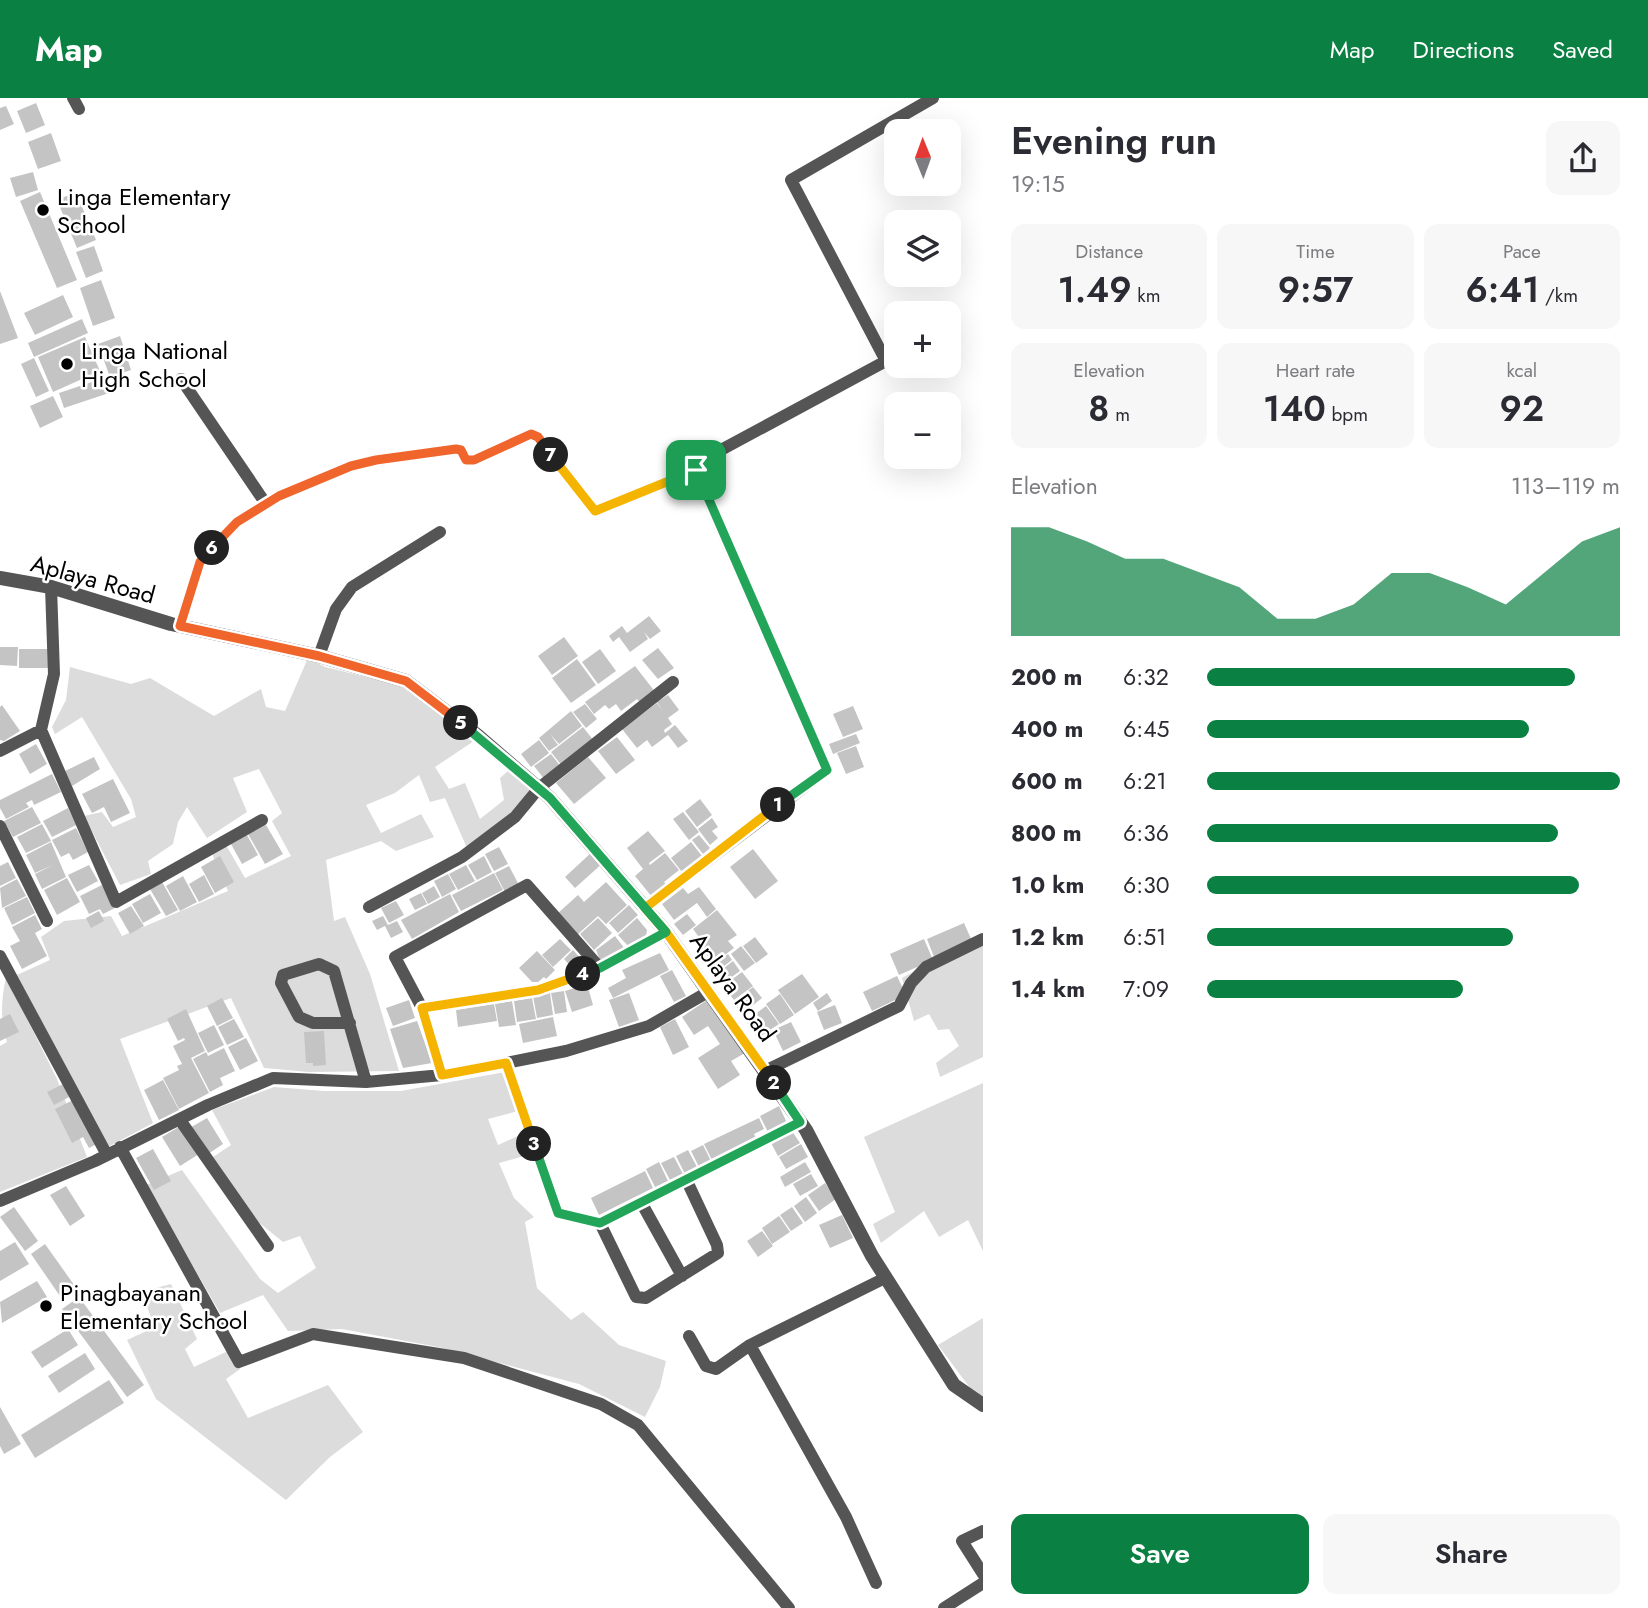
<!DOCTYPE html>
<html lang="en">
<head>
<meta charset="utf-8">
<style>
  :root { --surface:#fff; --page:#f7f7f7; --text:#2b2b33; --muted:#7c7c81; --accent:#0b8043 }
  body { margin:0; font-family:Jost,sans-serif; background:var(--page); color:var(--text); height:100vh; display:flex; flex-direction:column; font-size:26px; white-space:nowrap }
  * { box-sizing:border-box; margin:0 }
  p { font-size:23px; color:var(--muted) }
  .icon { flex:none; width:38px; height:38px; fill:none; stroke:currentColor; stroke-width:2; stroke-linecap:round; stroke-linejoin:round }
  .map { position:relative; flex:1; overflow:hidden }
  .details { display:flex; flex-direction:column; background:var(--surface); width:665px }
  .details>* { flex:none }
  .needle { width:46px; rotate:359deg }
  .buttons { position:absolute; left:884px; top:21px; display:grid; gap:14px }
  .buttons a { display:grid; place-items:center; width:77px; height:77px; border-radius:14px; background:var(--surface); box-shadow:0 7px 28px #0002; font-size:35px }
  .pin { position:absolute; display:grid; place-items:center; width:60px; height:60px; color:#fff; margin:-30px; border-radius:14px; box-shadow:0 4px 10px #0006 }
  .km { position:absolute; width:35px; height:35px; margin:-18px; border-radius:50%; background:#222; color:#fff; font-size:19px; line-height:35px; text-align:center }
  .round { display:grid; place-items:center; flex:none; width:74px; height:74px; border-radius:14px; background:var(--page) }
  .head { display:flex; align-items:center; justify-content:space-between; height:119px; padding:0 28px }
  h1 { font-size:38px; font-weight:600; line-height:52px }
  .stats { display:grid; grid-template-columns:repeat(3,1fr); gap:10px; height:119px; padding:7px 28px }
  .stats div { display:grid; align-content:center; border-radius:14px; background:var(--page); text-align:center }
  .stats b { font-size:35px; font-weight:600 }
  .stats small { font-size:19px; font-weight:400 }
  .stats p { font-size:19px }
  .chart { height:196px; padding:14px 28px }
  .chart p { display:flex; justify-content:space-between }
  .chart svg { width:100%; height:126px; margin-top:7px; fill:var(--accent); opacity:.7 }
  .cta { display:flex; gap:14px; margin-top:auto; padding:14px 28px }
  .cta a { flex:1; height:80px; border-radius:14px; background:var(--accent); color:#fff; font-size:28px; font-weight:600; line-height:80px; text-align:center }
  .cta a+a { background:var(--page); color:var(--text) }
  ul { padding:0 28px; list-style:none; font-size:23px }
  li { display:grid; grid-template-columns:112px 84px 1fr; align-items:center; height:52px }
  li i { height:18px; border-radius:9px; background:var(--accent) }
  header { display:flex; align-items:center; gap:42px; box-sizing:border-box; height:98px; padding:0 35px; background:var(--accent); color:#fff }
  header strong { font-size:33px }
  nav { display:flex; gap:38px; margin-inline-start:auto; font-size:24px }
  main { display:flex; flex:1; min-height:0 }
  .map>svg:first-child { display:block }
  .green { fill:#dcdcdc }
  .building { fill:#c4c4c4 }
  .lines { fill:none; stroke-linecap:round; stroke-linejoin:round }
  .minor { stroke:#555; stroke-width:12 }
  .tertiary { stroke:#555; stroke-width:14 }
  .split-1-casing { stroke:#fff; stroke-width:14 }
  .split-2-casing { stroke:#fff; stroke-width:14 }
  .split-3-casing { stroke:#fff; stroke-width:14 }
  .split-4-casing { stroke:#fff; stroke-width:14 }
  .split-5-casing { stroke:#fff; stroke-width:14 }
  .split-6-casing { stroke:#fff; stroke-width:14 }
  .split-7-casing { stroke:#fff; stroke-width:14 }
  .split-8-casing { stroke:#fff; stroke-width:14 }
  .split-1 { stroke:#22a559; stroke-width:9 }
  .split-2 { stroke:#f5b400; stroke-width:9 }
  .split-3 { stroke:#22a559; stroke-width:9 }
  .split-4 { stroke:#f5b400; stroke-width:9 }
  .split-5 { stroke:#22a559; stroke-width:9 }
  .split-6 { stroke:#f0652b; stroke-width:9 }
  .split-7 { stroke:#f0652b; stroke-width:9 }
  .split-8 { stroke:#f5b400; stroke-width:9 }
  .poi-dot { fill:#000; stroke:#fff; stroke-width:2.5 }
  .labels { text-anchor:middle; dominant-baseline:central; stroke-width:5; stroke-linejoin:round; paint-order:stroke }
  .poi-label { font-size:24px; fill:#000; stroke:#fff; text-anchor:start }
  .street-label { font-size:24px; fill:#000; stroke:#fff }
</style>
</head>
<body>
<header>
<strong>Map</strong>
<nav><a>Map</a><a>Directions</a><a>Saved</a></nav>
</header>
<main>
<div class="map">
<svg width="983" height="1510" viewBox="0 0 983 1510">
  <rect width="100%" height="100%" fill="#fff"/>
  <path class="green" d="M308,560L325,569L399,587L474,643L435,669L449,691L465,685L480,721L504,702L500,680L508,673L531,690L515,712L467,750L445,700L430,704L419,677L395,695L366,707L381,735L421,716L434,739L396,753L381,743L326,762L334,823L345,819L370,876L399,973L309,974L264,970L231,900L120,941L153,1025L108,1049L17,877L50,862L41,839L64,823L111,818L122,838L228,793L212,756L226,747L245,780L291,758L272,723L282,715L259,671L233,680L247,714L207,740L187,709L178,724L173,746L148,763L151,776L120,787L84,718L102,714L113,729L136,719L131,701L82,619L55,636L52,629L66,602L70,569L131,586L150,580L214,618L261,591L266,609L285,613Z
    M983,835V959L940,979L936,965L959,948L949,931L938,932L929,916L914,923L902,880Z
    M6,879L57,981L87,1059L0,1094V948L7,944C0,923 1,902 6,879Z
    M505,974L518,1013L488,1021L498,1047L524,1035L528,1057L499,1065L514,1100L534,1119L525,1124L537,1190L571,1222L583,1214L619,1247L666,1263L660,1289L645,1319L579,1286L443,1250L342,1231L288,1233L263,1197L220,1215L146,1087L182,1072L260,1181L278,1195L316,1170L300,1138L283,1144L257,1123L213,1059L231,1047L212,1012L274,989L324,993H401Z
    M983,985V1153L968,1122L939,1139L924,1113L881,1145L873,1126L895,1114L864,1039Z
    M171,1186L197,1241L185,1251L194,1269L228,1253L240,1271L226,1281L248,1320L328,1287L363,1334L330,1359L286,1402L156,1301L127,1242L155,1229L141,1194Z
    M983,1220V1299L970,1290L938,1247Z"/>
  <path class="building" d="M36,5L45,27L26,35L17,13Z
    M6,8L14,26L0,32V10Z
    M51,35L61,63L38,71L28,44Z
    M33,74L38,92L16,99L10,80Z
    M40,94L77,182L57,190L20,103Z
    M76,94L96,142L77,150L57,102Z
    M94,148L103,173L86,180L76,154Z
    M101,182L115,220L93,228L80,190Z
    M0,193L18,240L0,246Z
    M63,197L73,219L35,237L24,215Z
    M82,221L88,235L34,259L28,245Z
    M120,238L131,272L110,279L98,246Z
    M85,239L100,273L53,294L38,259Z
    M34,260L49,293L36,299L21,266Z
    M107,279L112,294L64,310L59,295Z
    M53,298L63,319L40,330L30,308Z
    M649,518L661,533L650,541L644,534L648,541L630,554L619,539L613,544L609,538L622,528L627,535Z
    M564,539L578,558L552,577L538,558Z
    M0,549H18L17,568L0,567Z
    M658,550L674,570L658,581L642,562Z
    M19,551H50V570H19Z
    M600,551L616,573L598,586L582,564Z
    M577,561L596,587L571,605L552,580Z
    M635,568L656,595L641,606L637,601L621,613L616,606L609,611L605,607L594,616L585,604Z
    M668,597L679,612L668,620L672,626L664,632L665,635L675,627L688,643L678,650L668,637L652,649L647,642L637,650L622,631L657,605L663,613L657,604Z
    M585,606L597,621L586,630L573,614Z
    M2,607L20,633L4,643L0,642V609Z
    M853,608L863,631L843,639L833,616Z
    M571,613L582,628L559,646L550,636L558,647L549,653L539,640Z
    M583,629L594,643L562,668L551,654Z
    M856,636L860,645L833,656L829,646Z
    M617,639L635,662L616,676L598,653Z
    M539,642L549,655L531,669L521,656Z
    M36,646L47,666L30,676L19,656Z
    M856,648L864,669L846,676L837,655Z
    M551,656L561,669L545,682L534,668Z
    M94,659L100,671L72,688L65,673Z
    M588,659L606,680L574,706L556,685Z
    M52,676L61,694L34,707L32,702L26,705L29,709L6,721L0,710V702Z
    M113,681L130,715L111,724L104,709L92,715L82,696Z
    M700,701L712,717L697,729L685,713Z
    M32,709L41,725L13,739L4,723Z
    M68,710L76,727L52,739L43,723Z
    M683,714L699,734L689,742L673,721Z
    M712,720L718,729L712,733L718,740L710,747L698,731Z
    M42,726L51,743L26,755L17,739Z
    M266,727L283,756L265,766L248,736Z
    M76,730L88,754L73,762L69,755L61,759L52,742Z
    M648,733L665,753L649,765L650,767L665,755L679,772L664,784L667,787L652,799L635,778L643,771L627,750Z
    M247,737L258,757L242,766L231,746Z
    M699,737L710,750L703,756L692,742Z
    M51,744L66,779L42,791L35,776L53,767L35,775L26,757Z
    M691,744L702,758L682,774L671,760Z
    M499,749L508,766L494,773L485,756Z
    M753,751L778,783L755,801L730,769Z
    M593,753L604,764L575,790L565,779Z
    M220,758L234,784L215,795L201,769Z
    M484,758L492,774L477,782L468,767Z
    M8,764L16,780L0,788V768Z
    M89,767L98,783L77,794L68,777Z
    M466,767L475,783L458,792L449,776Z
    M509,768L519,787L505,794L495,775Z
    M494,775L503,792L461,813L452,797Z
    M448,776L456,791L442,799L434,783Z
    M204,777L214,796L199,804L189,786Z
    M183,778L197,804L180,813L166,788Z
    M67,780L80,804L57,817L44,792Z
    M17,781L26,798L2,810L0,790Z
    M162,784L178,812L166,818L150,791Z
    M606,784L627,807L606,826L598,818L577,837L557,816L578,797L584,804Z
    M102,787L115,810L103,816L100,811L89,816L80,798Z
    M434,788L440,799L428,806L422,795Z
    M699,789L716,811L707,819L697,805L674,822L662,806L683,790L688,796Z
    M421,795L427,806L415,812L409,801Z
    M150,796L161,815L143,825L132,806Z
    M450,796L459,814L412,841L401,822Z
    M27,799L35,815L12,827L4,810Z
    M396,803L404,817L389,825L381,810Z
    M629,807L638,817L618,835L609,825Z
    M131,808L144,828L130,836L118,815Z
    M717,812L737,837L728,843L734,850L714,865L706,856L703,858L697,851L704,846L693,831Z
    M99,813L104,823L91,830L86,820Z
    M687,816L696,827L683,837L674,826Z
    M35,817L42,831L35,835L47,858L22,871L10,848L20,843L12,829Z
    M383,818L388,827L397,823L403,834L391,840L385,828L377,832L372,823Z
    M598,820L612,835L594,852L580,836Z
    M637,820L647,832L646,838L629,849L618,837Z
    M964,825L972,843L934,859L927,841Z
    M615,838L625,851L600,862L596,852Z
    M755,839L768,856L756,865L743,848Z
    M560,841L571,852L553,869L542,857Z
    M924,841L933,862L899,877L890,856Z
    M741,848L755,865L744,873L731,856Z
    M573,852L583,863L574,872L564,861Z
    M537,853L555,872L546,881L544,879L538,884H532L519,870Z
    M660,855L669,872L613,900L608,890L626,880L622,872Z
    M728,856L732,862L715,875L710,870Z
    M733,863L740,873L722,886L715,877Z
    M672,872L686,898L674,904L660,878Z
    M742,874L753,888L734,902L723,888Z
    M802,876L819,899L795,916L778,892Z
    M897,878L906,897L872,913L863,894Z
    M587,886L593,907L572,914L565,893Z
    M753,889L762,900L742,916L733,904Z
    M564,893L567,914L555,916L551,895Z
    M550,895L553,917L537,920L533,898Z
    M629,895L639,922L619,929L609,902Z
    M827,895L832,903L818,913L813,905Z
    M780,896L794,917L780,926L766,906Z
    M222,900L233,920L217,928L207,908Z
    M532,900L536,921L517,924L514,903Z
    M409,902L415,920L393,928L386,910Z
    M707,902L745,955L731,963L740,977L718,991L698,960L720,946L708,928L694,937L682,919Z
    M512,903L516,927L499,929L495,906Z
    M494,906L497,923L458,929L456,912Z
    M835,907L842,925L824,932L817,914Z
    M766,908L779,926L758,940L746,923Z
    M186,911L205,953L191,960L209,995L179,1011L163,980L179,972L177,968L182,966L173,948L185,942L184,940L178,943L167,921Z
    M10,916L19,934L0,943V921Z
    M553,919L557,938L523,945L519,926Z
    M234,921L244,939L227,947L218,929Z
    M675,921L689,949L673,957L660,929Z
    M417,923L432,965L403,970L390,931Z
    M791,924L801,944L783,953L773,932Z
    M214,927L224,947L208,955L198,935Z
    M324,933L326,967L313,968V965H306L304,934Z
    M246,940L258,963L240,972L228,949Z
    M224,950L235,973L220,980L223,987L210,994L193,961L206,954L208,958Z
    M163,982L179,1012L159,1022L144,992Z
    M63,986L69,999L54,1007L47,994Z
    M75,1001L97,1046L89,1050L83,1039L72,1045L55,1011Z
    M779,1008L787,1025L768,1034L760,1018Z
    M207,1020L223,1046L205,1058L188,1031Z
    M759,1020L764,1031L754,1036L757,1042L713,1064L704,1046Z
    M182,1027L199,1056L180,1068L162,1039Z
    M792,1033L800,1045L778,1058L771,1045Z
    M801,1046L808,1059L786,1071L779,1059Z
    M703,1047L711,1063L699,1069L691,1053Z
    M153,1051L171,1083L154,1092L136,1060Z
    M688,1052L697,1069L685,1076L676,1058Z
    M674,1059L683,1076L670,1082L661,1065Z
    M659,1064L668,1083L655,1089L646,1071Z
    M805,1064L811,1074L785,1089L780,1079Z
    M645,1073L653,1090L599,1117L591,1100Z
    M811,1076L818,1088L800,1098L793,1086Z
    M825,1085L836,1101L819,1113L808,1097Z
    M66,1088L85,1118L70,1128L50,1097Z
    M806,1099L817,1115L805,1124L794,1108Z
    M14,1109L38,1143L25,1153L0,1119Z
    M792,1109L803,1125L791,1133L780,1117Z
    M842,1117L853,1140L830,1150L819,1127Z
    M779,1118L790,1134L772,1146L762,1130Z
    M762,1133L773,1148L758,1159L747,1143Z
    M15,1144L29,1166L0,1183V1153Z
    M45,1146L77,1191L62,1201L31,1156Z
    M37,1183L47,1199L2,1225L0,1204Z
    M79,1199L144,1287L127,1299L62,1211Z
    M68,1231L78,1247L42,1270L31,1254Z
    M85,1255L95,1271L59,1295L48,1278Z
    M109,1282L124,1305L35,1360L21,1337Z
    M0,1309L21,1346L4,1356L0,1348Z"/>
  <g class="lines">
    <path class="minor" d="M73,0L79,11
      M181,281L266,406
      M180,528L200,464L237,424L279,398L351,368L376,362L455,351L461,353L466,362H474L531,336L538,339L595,413L696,372
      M319,558L336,511L352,489L440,434
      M41,632L116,804L262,722
      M0,653L41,632L54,576L51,489
      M0,728L47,823
      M369,809L462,759L515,719L539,690L673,584
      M645,810L827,672L693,367L886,263L791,82L933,0
      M0,858L107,1057
      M422,910L538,892L600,870L666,834
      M350,925H313L299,919L281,885L283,877L319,866L334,873L366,984
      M506,965L558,1115L600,1125L800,1024
      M765,973L899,908L911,885L926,869L983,841
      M442,977L422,910L395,859L527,787L600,870
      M180,1022L268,1148
      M120,1049L239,1264L313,1236L464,1260L601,1306L638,1327L789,1510
      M0,1103L95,1063L208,1007L273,980L366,984L442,977L506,965L566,953L649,928L708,894
      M641,1104L682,1178
      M600,1125L636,1199L646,1200L718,1155L717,1147L686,1081
      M689,1238L706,1268L716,1271L750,1247
      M983,1433L962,1443L983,1476
      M876,1485L846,1419L750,1247L885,1180
      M944,1510L983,1485"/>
    <path class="tertiary" d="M0,480L51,489L171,526L319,558L406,583L477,637L550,700L666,834L806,1032L872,1158L954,1287L983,1307"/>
  </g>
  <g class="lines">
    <defs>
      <path id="split-1" d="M696,372L827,672L778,707"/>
      <path id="split-2" d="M774,985L666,834L645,810L778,707"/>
      <path id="split-3" d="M534,1046L558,1115L600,1125L800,1024L774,985"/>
      <path id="split-4" d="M534,1046L506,965L442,977L422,910L538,892L583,876"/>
      <path id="split-5" d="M461,625L550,700L666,834L600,870L583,876"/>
      <path id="split-6" d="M212,450L200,464L180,528L319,558L406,583L461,625"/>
      <path id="split-7" d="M212,450L237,424L279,398L351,368L376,362L456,351L461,352L466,362H474L531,336L538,339L551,357"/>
      <path id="split-8" d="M551,357L595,413L696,372"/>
    </defs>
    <use href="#split-1" class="split-1-casing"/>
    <use href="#split-2" class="split-2-casing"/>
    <use href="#split-3" class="split-3-casing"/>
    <use href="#split-4" class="split-4-casing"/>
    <use href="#split-5" class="split-5-casing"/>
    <use href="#split-6" class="split-6-casing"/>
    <use href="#split-7" class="split-7-casing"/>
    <use href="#split-8" class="split-8-casing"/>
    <use href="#split-1" class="split-1"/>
    <use href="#split-2" class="split-2"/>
    <use href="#split-3" class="split-3"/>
    <use href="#split-4" class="split-4"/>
    <use href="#split-5" class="split-5"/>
    <use href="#split-6" class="split-6"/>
    <use href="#split-7" class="split-7"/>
    <use href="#split-8" class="split-8"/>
  </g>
  <g class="poi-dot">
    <circle cx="43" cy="112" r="7"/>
    <circle cx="67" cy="266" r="7"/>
    <circle cx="46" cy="1208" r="7"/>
  </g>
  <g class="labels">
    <g class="poi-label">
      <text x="57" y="98">Linga Elementary<tspan x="57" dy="28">School</tspan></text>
      <text x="81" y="252">Linga National<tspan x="81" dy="28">High School</tspan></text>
      <text x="60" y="1194">Pinagbayanan<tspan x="60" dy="28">Elementary School</tspan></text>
    </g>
    <g class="street-label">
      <text transform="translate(93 481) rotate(15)">Aplaya Road</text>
      <text transform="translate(733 889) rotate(54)">Aplaya Road</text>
    </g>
  </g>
</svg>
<div class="buttons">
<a><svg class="needle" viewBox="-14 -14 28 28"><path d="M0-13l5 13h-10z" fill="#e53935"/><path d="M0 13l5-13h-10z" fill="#7c7c81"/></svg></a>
<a><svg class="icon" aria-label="layers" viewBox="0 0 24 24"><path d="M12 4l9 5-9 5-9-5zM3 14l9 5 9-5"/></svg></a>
<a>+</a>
<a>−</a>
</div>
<div class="pin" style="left:696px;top:372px;background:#1e9e55"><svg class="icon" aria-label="arrive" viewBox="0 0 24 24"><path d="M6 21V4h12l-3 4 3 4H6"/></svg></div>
<b class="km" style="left:778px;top:707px">1</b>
<b class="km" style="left:774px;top:985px">2</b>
<b class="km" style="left:534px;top:1046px">3</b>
<b class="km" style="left:583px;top:876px">4</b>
<b class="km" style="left:461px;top:625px">5</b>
<b class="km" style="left:212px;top:450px">6</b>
<b class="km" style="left:551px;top:357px">7</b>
</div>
<section class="details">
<div class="head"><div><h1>Evening run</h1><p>19:15</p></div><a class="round"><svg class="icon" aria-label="share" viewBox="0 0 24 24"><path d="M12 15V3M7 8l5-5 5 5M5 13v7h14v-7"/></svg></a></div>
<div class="stats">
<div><p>Distance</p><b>1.49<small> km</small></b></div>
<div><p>Time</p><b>9:57</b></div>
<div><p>Pace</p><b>6:41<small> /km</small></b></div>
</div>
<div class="stats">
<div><p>Elevation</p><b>8<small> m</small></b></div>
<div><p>Heart rate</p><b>140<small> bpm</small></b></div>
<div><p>kcal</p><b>92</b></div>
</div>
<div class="chart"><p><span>Elevation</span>113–119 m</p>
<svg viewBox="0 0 160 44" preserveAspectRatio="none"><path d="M0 44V6L10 6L20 11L30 17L40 17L50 22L60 27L70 38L80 38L90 33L100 22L110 22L120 27L130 33L140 22L150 11L160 6V44z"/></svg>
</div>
<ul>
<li><b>200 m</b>6:32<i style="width:89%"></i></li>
<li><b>400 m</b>6:45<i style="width:78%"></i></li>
<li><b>600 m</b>6:21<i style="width:100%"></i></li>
<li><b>800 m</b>6:36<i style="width:85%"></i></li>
<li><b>1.0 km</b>6:30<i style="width:90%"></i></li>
<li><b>1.2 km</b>6:51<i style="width:74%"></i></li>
<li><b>1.4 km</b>7:09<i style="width:62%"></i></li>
</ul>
<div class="cta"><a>Save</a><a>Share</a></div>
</section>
</main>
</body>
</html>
